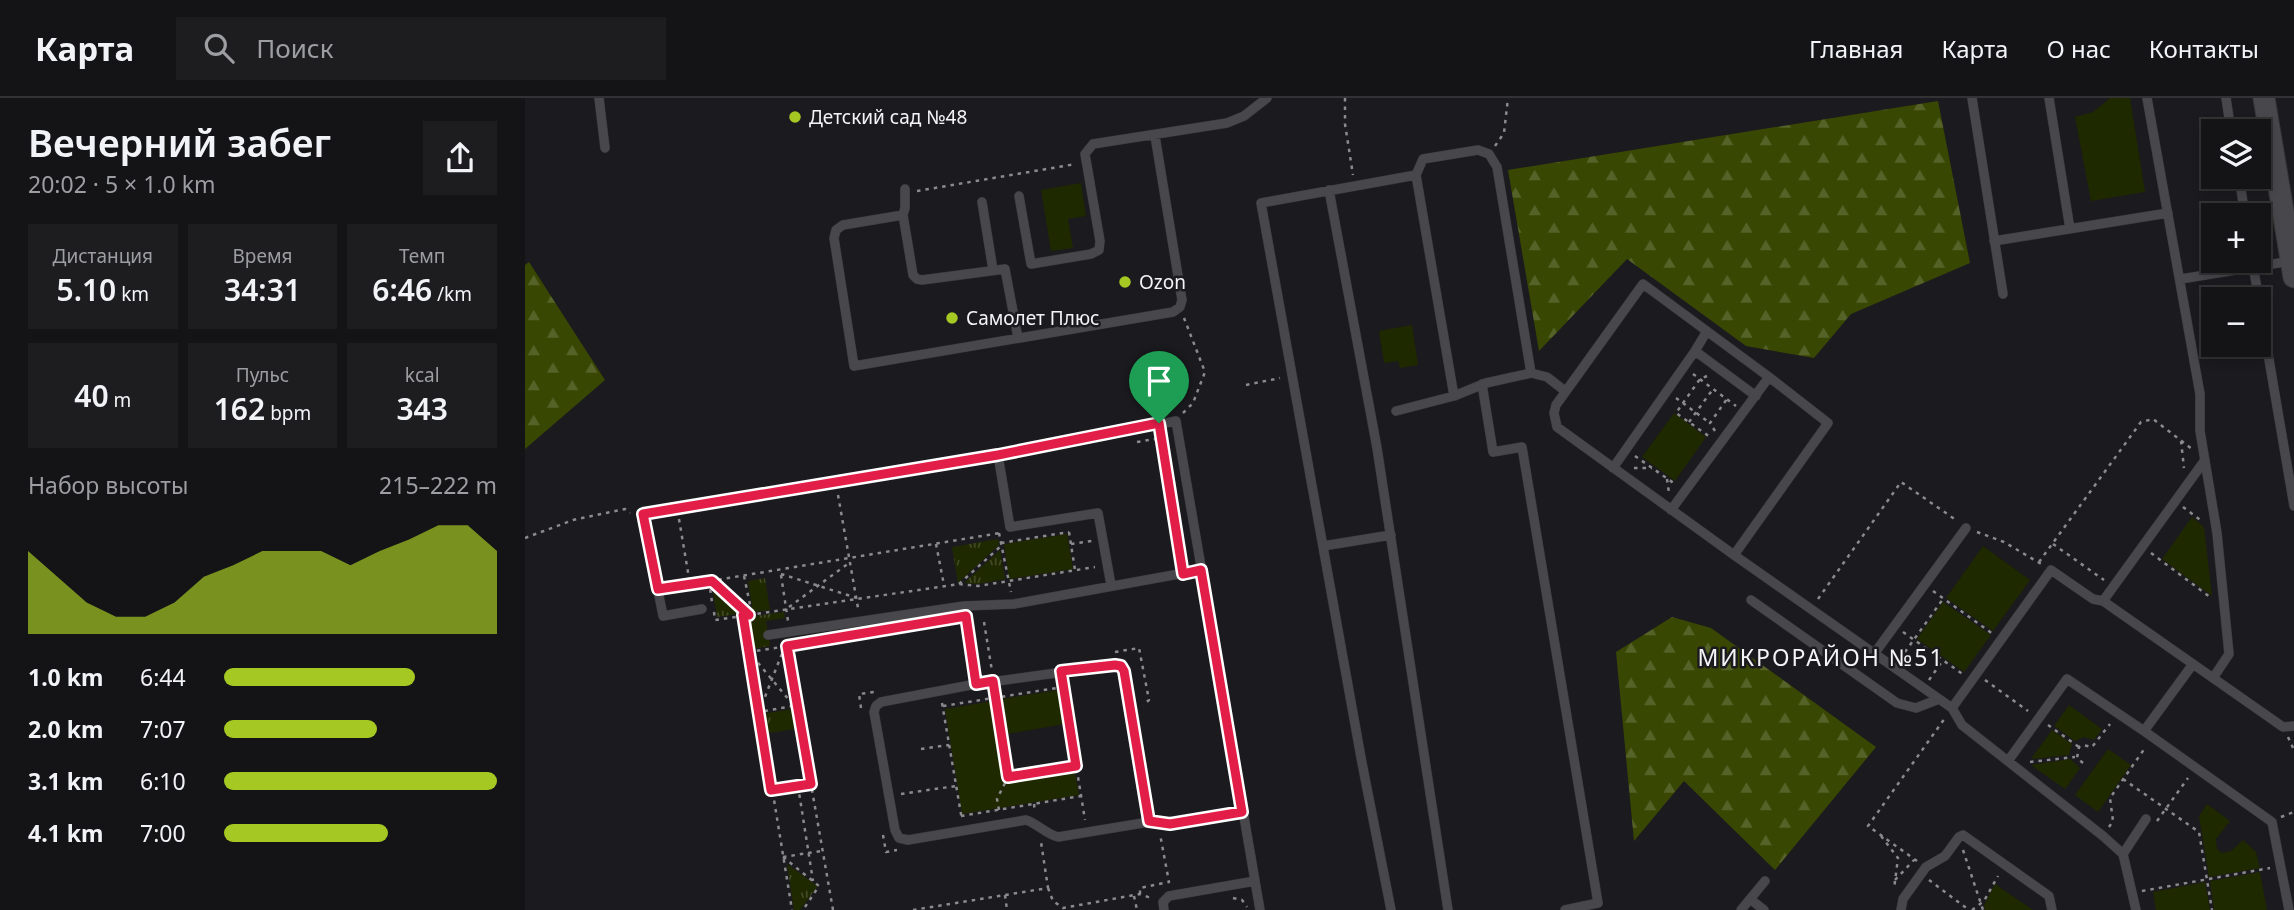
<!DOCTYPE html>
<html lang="ru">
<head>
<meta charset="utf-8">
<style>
  :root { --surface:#141416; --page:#1d1d1f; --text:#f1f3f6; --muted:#9d9ea1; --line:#333335; --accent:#a5c823 }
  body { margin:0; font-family:"Noto Sans",sans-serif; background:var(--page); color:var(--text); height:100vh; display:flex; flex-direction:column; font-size:26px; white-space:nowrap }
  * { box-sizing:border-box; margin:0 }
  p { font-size:23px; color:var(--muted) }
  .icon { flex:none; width:38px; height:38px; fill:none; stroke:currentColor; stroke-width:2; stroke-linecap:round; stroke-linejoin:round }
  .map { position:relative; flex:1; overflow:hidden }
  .panel { display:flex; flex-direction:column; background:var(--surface); width:525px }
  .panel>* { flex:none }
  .fabs { position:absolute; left:1676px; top:21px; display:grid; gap:14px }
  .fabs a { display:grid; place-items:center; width:70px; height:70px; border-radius:0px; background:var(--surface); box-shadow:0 4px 10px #0003,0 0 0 2px var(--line); font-size:35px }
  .pin { position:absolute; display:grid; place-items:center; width:60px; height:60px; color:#fff; margin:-72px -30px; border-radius:50% 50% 50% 0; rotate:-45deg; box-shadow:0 0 7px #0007 }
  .pin .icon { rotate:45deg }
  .round { display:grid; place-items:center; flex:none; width:74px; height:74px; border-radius:0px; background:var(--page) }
  .overview { display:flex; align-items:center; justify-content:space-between; height:119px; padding:0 28px }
  h1 { font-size:38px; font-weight:600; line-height:52px }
  .stats { display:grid; grid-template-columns:repeat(3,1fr); gap:10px; height:119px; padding:7px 28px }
  .stats div { display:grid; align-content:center; border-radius:0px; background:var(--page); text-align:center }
  .stats b { font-size:30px; font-weight:600 }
  .stats small { font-size:19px; font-weight:400 }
  .stats p { font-size:19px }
  .chart { height:196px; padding:14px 28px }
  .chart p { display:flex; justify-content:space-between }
  .chart svg { width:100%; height:126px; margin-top:7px; fill:var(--accent); opacity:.7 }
  ul { padding:0 28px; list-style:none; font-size:23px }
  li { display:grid; grid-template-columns:112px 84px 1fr; align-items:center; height:52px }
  li i { height:18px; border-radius:9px; background:var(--accent) }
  header { display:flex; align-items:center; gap:42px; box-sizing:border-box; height:98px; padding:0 35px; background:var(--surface); border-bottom:2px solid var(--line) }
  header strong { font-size:33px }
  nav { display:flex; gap:38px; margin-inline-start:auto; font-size:24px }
  .search { width:490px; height:63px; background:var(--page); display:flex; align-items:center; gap:18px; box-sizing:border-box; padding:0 24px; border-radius:0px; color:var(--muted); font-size:26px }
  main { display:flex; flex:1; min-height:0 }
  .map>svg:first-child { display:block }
  .grass { fill:url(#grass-tufts) }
  .forest { fill:url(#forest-firs) }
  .park { fill:#1f2900 }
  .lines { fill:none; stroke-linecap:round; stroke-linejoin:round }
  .lane-casing { stroke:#363638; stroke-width:10 }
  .secondary-casing { stroke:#363638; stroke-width:23 }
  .path { stroke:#8b8b8e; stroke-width:2.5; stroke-dasharray:3.5 5; stroke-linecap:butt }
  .lane { stroke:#48474b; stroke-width:9 }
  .secondary { stroke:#48474b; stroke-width:21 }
  .route-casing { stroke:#fff; stroke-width:14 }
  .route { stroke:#e11d48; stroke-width:9 }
  .poi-dot { fill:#a5c823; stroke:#1b1a1e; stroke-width:2.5 }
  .labels { text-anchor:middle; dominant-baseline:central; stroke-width:5; stroke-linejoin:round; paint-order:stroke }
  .poi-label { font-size:19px; fill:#f4f4f6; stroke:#1b1a1e; text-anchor:start }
  .quarter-label { font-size:23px; letter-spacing:2px; fill:#f4f4f6; stroke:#1b1a1e }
</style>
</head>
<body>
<header>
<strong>Карта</strong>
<div class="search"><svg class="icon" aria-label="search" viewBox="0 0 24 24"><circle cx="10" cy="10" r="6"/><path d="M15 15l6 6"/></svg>Поиск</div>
<nav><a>Главная</a><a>Карта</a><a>О нас</a><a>Контакты</a></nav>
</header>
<main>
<section class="panel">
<div class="overview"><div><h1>Вечерний забег</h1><p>20:02 · 5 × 1.0 km</p></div><a class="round"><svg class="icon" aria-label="share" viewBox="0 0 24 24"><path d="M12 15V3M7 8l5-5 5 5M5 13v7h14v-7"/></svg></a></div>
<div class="stats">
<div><p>Дистанция</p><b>5.10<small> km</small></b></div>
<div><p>Время</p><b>34:31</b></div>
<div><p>Темп</p><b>6:46<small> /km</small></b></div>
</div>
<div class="stats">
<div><b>40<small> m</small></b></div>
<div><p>Пульс</p><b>162<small> bpm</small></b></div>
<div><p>kcal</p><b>343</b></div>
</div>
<div class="chart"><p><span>Набор высоты</span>215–222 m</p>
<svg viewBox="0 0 160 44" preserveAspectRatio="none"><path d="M0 44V15L10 24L20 33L30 38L40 38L50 33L60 24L70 20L80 15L90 15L100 15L110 20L120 15L130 11L140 6L150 6L160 15V44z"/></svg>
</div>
<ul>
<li><b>1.0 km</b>6:44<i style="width:70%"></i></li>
<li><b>2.0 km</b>7:07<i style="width:56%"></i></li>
<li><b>3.1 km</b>6:10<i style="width:100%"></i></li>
<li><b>4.1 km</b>7:00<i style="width:60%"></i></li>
</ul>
</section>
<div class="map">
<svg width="1769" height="812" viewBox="0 0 1769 812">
  <defs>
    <pattern id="grass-tufts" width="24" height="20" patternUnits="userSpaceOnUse" patternTransform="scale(1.75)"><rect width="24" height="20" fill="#1f2900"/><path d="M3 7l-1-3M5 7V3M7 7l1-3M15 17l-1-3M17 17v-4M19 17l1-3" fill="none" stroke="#404926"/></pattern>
    <pattern id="forest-firs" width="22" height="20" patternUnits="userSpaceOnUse" patternTransform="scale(1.75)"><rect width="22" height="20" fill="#384702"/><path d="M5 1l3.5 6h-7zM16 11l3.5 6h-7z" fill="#556228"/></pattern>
  </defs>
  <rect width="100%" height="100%" fill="#1b1a1e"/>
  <path class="grass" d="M473,441L474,447L433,485L427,449Z
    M475,452L480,481L453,486L439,485Z
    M240,480L245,512L228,514L223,483Z
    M187,488H189L220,515L192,519Z
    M259,514L260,520L241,523L245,548L226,551L221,519Z
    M268,611L271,631L244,635L246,649H242L237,616Z
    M262,766L291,787L292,789L275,812H269Z"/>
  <path class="forest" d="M1413,3L1445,165L1326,216L1289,260L1221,248L1102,161L1014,253L983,72Z
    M4,164L80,282L0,351V167Z
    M1147,519L1186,530L1351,649L1250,772L1159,683L1109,743L1091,554Z"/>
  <path class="park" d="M1585,0H1605L1620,94L1566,103L1550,19L1568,14Z
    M556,85L561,118L543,121L548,150L526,153L516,92Z
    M887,227L893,267L875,270L873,263L859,265L854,233Z
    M1149,315L1181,339L1150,383L1117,359Z
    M1667,419L1679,429L1687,498L1637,461Z
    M542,436L548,471L484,481L479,446Z
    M1458,448L1505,482L1468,533L1421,500Z
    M1418,504L1466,537L1439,574L1392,541Z
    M533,592L539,626L482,636L476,601Z
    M468,603L481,681L549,670L554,697L437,716L420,611Z
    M1544,607L1577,631L1569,642L1559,639L1550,643L1529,628Z
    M1527,632L1547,646L1544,657L1506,661Z
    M1583,651L1606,667L1573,714L1550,697Z
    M1545,661L1555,670L1540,691L1506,667Z
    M1682,706L1705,723L1691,741L1692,751L1697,755L1706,753L1718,742L1731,754L1735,770L1684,779L1674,718Z
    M1735,774L1742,812H1689L1685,783Z
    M1680,784L1685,812H1631L1628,794Z
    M1470,786L1508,812H1460L1459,807Z"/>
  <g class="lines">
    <defs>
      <path id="lane" d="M74,0L80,50
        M1447,0L1478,196
        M1524,0L1545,131
        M1622,0L1675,296V333L1692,435L1704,556L1688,580
        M1701,0L1706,33
        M1714,79L1720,117
        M804,92L852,350L923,812
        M494,98L506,166L566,156L574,152L575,143L560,56L568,46L702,25L719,18L742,0
        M457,104L468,172
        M378,117L380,110V91
        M1469,143L1643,115
        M1727,163L1734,201
        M1656,181L1766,163
        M1734,203L1769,408
        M493,240L480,171L397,182L392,181L388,177L378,117L318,127L311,132L309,140L329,268L648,214L655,209L657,202L630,38
        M1170,253L1231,298
        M957,286L968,354L997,349L1073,805L1040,812
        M929,298L891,77L898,61L953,52L964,56L972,69L1006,275L1022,279L1040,293
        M871,313L929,298L961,285L1006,275
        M473,357L485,429L573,415L586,487
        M1088,370L1170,253L1182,233
        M1146,412L1244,279
        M798,448L866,437
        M1209,457L1303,325L1244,279L1118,186L1031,307L1029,315L1032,329L1209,457L1427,610L1437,627L1578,738L1598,756L1611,812
        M1226,502L1372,605L1391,610L1414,601
        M1578,503L1680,362
        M439,508L451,586L590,567L595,568L599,573L624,724
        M177,511L138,518L118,416L473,357L651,323L735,812
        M243,537L439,508L489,506L676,472
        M1349,556L1441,430
        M451,586L356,604L351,608L349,614L370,732L374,740L383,742L501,722C513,726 521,736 533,739L624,724L645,726L717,714
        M1427,610L1526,472L1568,501L1578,503L1758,629L1769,628
        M1619,633L1668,566
        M1483,663L1542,581L1619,633L1747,724L1764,812
        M1598,756L1621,721
        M1225,801L1239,812
        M639,812L638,804L644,798L730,783
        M866,812L837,665L736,105L891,77
        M1216,812L1240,783
        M1376,812L1378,801L1401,769L1420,758L1434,739L1438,737L1524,798L1527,812"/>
      <path id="secondary" d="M1739,0L1769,179"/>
    </defs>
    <use href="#lane" class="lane-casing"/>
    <use href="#secondary" class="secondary-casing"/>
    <path class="path" d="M820,0V26L828,77
      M970,48L979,35L983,0
      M392,93L551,66
      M1168,276L1211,308
      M1182,278L1175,281L1151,315L1185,339
      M721,287L755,280
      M1151,300L1185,325
      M658,315L668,305L680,274L659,220
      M1164,324L1188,291
      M1190,333L1185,325L1202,301
      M636,341L656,465
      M1656,343L1659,370
      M612,344L636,340
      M1110,358L1150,386
      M1109,370H1127
      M1142,381L1144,395
      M313,397L333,510
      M1658,409L1678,424
      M154,421L165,486
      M544,434L550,472
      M1452,434L1479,444L1518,467
      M474,435L486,494
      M0,440L48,422L100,411L105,415
      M476,445L544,434
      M411,446L419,487
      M546,446L567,443
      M1528,446L1579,482
      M1626,455L1685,499
      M1514,464L1616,324L1628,321L1667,351
      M256,476L332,500
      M256,477L263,523
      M219,478L227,516
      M184,483L187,504
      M187,483L223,516
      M434,486L476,448
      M143,490L475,435
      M1408,493L1468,536
      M1293,501L1376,384L1431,422
      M264,509L324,465
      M189,514L190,522L434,486L453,488L570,469
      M219,518L267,812
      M459,524L467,573
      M1378,534L1439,577
      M269,547L224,554L269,608
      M260,548L234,614L268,608
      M262,549L308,812
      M590,554L614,550L624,602L618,607
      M1375,561L1418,501
      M1404,582L1418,562
      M1460,582L1503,613
      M538,587L560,722
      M470,597L483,679L551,668
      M417,605L437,722
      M418,608L538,589
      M336,610L334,596L349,594
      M1523,627L1554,649
      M1763,639L1769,652
      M396,651L424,647
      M1505,664L1550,659
      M1558,665L1552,660L1554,649L1558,647L1567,649L1585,626
      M1598,681L1674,734L1687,812
      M273,688L288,783
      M246,692L284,686
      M376,696L431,688
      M509,706L510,714
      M474,712L472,701L483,679
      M436,718L556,698
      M1756,719L1769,714
      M1632,723L1663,680
      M1584,729L1588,723L1585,700L1620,650
      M358,737L361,754L372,752
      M1356,738L1373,760L1369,791
      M1438,752L1458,812
      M258,759L294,788L278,812
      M258,759L296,753
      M1392,763L1343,728L1420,620
      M1370,782L1389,762
      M1404,782L1444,812
      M523,790L528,803L538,810L615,796L628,801
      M1617,793L1745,770
      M615,796V790L644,784L635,736
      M480,797L482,812
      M609,798L612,812
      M708,800L717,802L722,809
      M388,812L523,790L516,744
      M1447,812L1459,803L1473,778"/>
    <use href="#lane" class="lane"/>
    <use href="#secondary" class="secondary"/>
  </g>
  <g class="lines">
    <defs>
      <path id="route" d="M634,325L658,476L676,472L717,714L645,726L624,723L599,573L596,568L590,567L536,573L551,668L483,679L468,583L451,586L441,518L262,548L286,686L246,692L218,517H224L187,483L133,491L118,416L473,357Z"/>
    </defs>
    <use href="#route" class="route-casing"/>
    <use href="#route" class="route"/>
  </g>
  <g class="poi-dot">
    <circle cx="270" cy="19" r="7"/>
    <circle cx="600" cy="184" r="7"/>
    <circle cx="427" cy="220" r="7"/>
  </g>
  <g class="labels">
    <g class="poi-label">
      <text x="284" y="19">Детский сад №48</text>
      <text x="614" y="184">Ozon</text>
      <text x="441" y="220">Самолет Плюс</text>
    </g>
    <g class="quarter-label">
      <text x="1296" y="559">МИКРОРАЙОН №51</text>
    </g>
  </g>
</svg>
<div class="fabs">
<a><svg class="icon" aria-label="layers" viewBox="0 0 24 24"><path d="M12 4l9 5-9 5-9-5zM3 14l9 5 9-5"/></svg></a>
<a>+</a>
<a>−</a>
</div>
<div class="pin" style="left:634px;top:325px;background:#1e9e55"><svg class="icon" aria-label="arrive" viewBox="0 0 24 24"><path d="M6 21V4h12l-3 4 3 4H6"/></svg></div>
</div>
</main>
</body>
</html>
